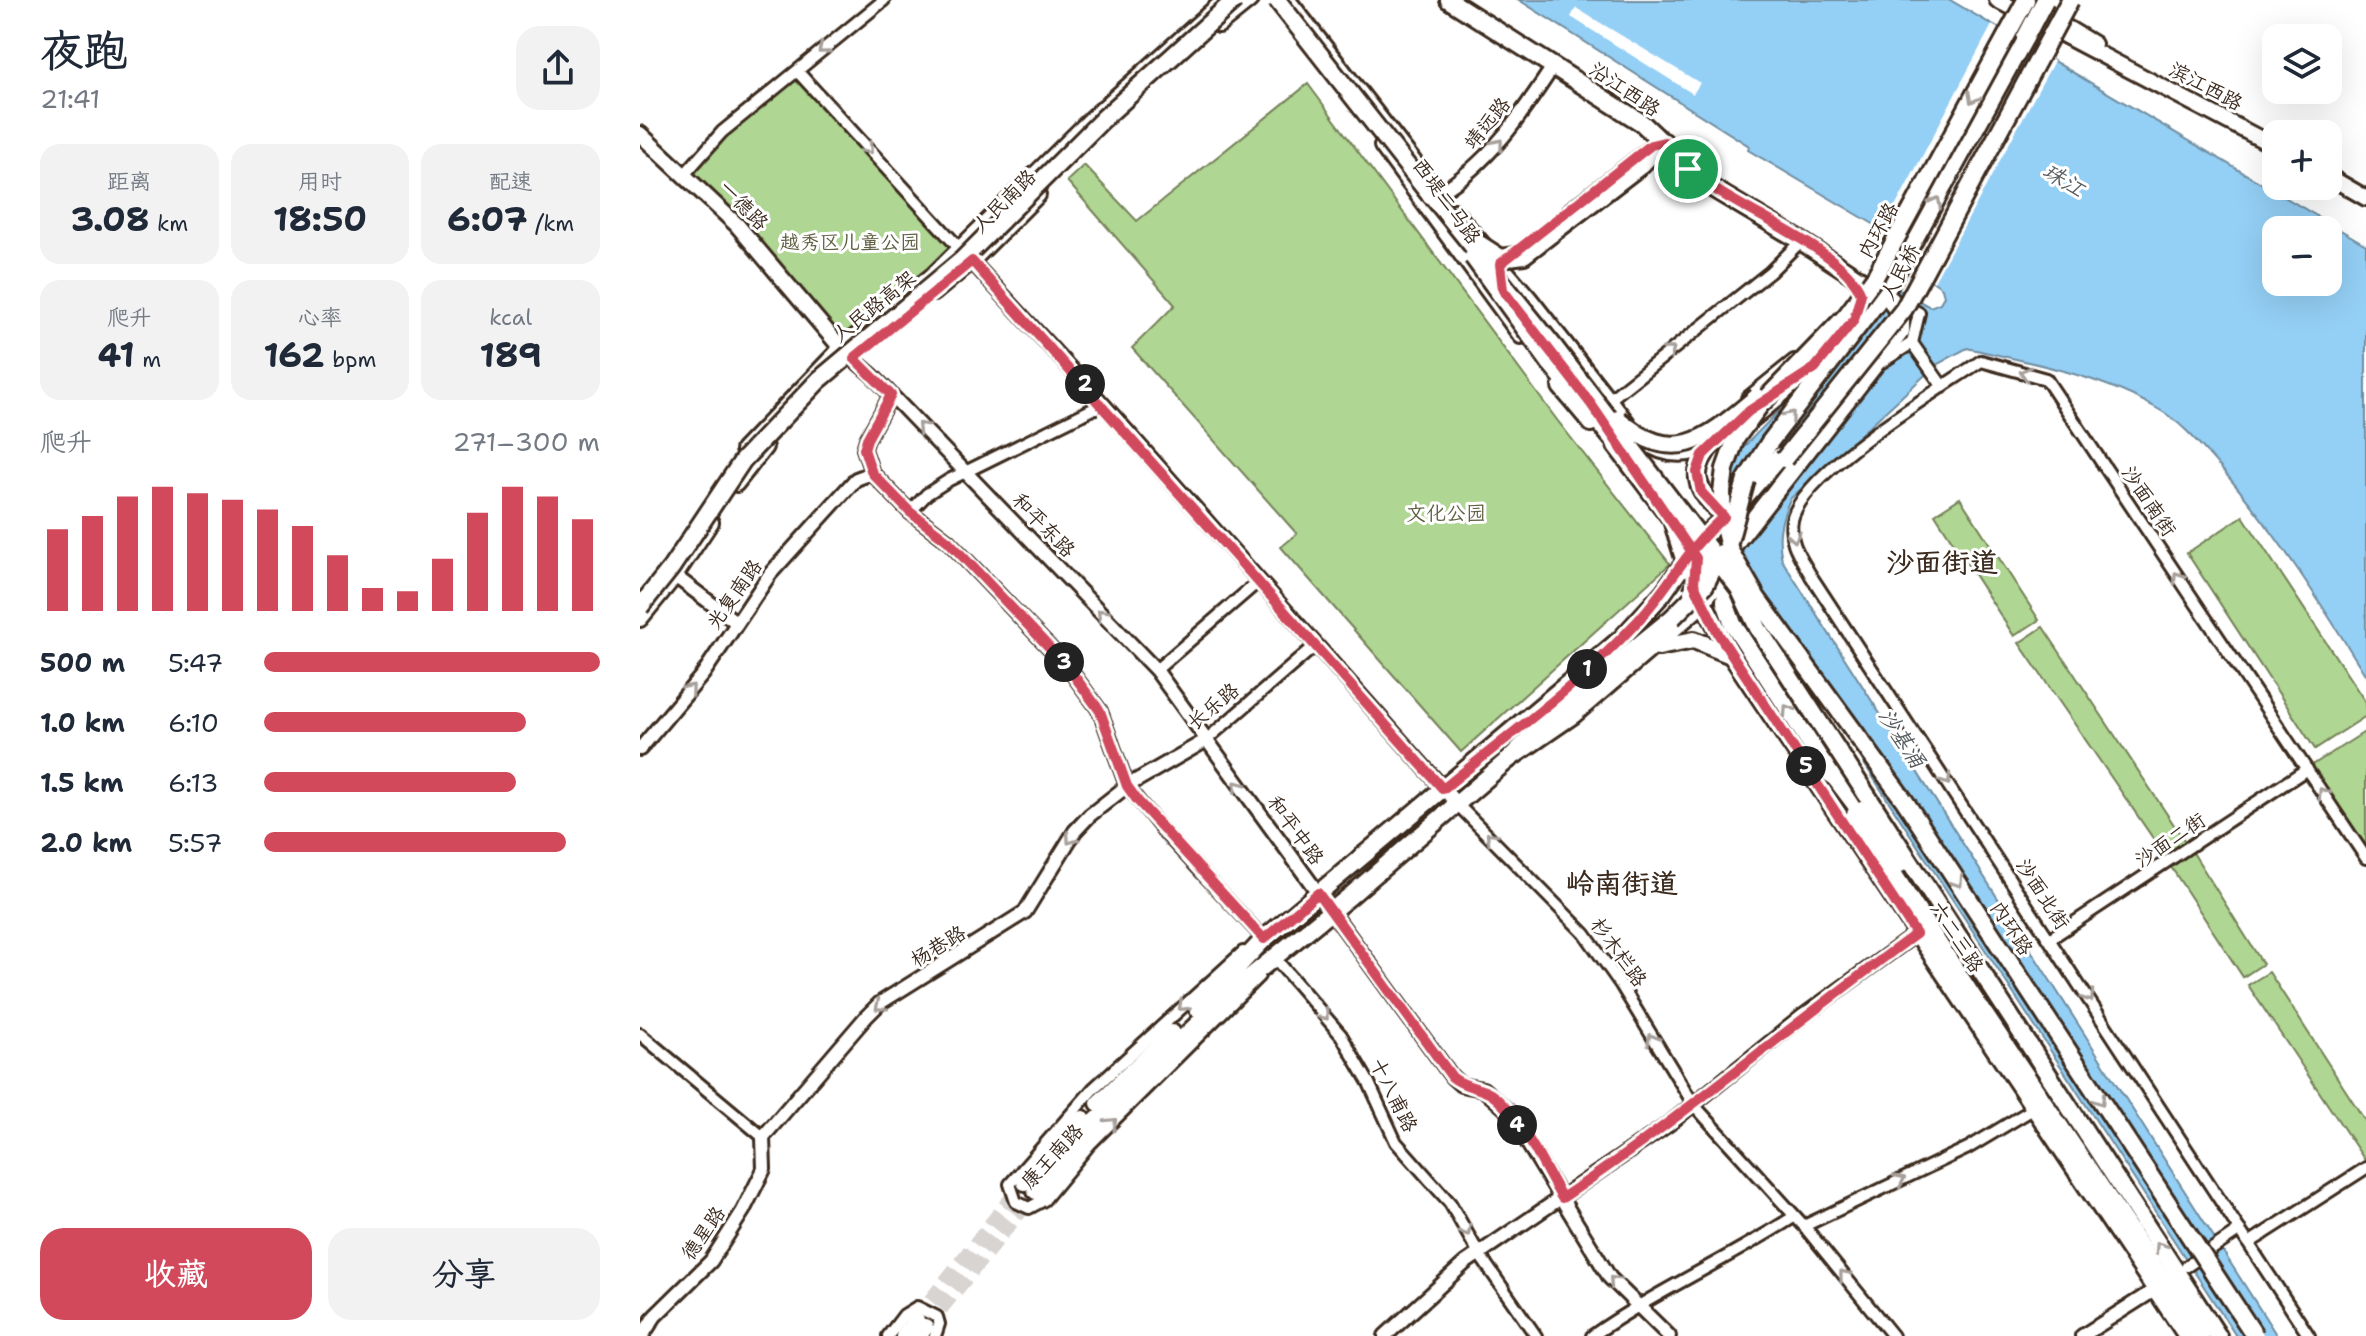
<!DOCTYPE html>
<html lang="zh">
<head>
<meta charset="utf-8">
<style>
  :root { --surface:#fff; --page:#f2f2f3; --text:#1f2937; --muted:#747a83; --accent:#d1495b }
  body { margin:0; font-family:"Shantell Sans","LXGW WenKai TC",sans-serif; background:var(--page); color:var(--text); height:100vh; display:flex; flex-direction:column; font-size:30px; white-space:nowrap }
  * { box-sizing:border-box; margin:0 }
  p { font-size:26px; color:var(--muted) }
  .icon { flex:none; width:44px; height:44px; fill:none; stroke:currentColor; stroke-width:2; stroke-linecap:round; stroke-linejoin:round }
  .map { position:relative; flex:1; overflow:hidden }
  .sheet { display:flex; flex-direction:column; background:var(--surface); width:640px }
  .sheet>* { flex:none }
  .buttons { position:absolute; left:1622px; top:24px; display:grid; gap:16px }
  .buttons a { display:grid; place-items:center; width:80px; height:80px; border-radius:16px; background:var(--surface); box-shadow:0 8px 32px #0002; font-size:40px }
  .pin { position:absolute; display:grid; place-items:center; width:68px; height:68px; color:#fff; margin:-34px; border:4px solid #fff; border-radius:50%; box-shadow:0 2px 8px #0007 }
  .km { position:absolute; width:40px; height:40px; margin:-20px; border-radius:50%; background:#222; color:#fff; font-size:22px; line-height:40px; text-align:center }
  .round { display:grid; place-items:center; flex:none; width:84px; height:84px; border-radius:24px; background:var(--page) }
  .overview { display:flex; align-items:center; justify-content:space-between; height:136px; padding:0 40px }
  h1 { font-size:44px; font-weight:700; line-height:60px }
  .figures { display:grid; grid-template-columns:repeat(3,1fr); gap:12px; height:136px; padding:8px 40px }
  .figures div { display:grid; align-content:center; border-radius:20px; background:var(--page); text-align:center }
  .figures b { font-size:34px; font-weight:700 }
  .figures small { font-size:22px; font-weight:400 }
  .figures p { font-size:22px }
  .chart { height:224px; padding:16px 40px }
  .chart p { display:flex; justify-content:space-between }
  .chart svg { width:100%; height:144px; margin-top:8px; stroke:var(--accent); stroke-width:6 }
  .cta { display:flex; gap:16px; margin-top:auto; padding:16px 40px }
  .cta a { flex:1; height:92px; border-radius:24px; background:var(--accent); color:#fff; font-size:32px; font-weight:700; line-height:92px; text-align:center }
  .cta a+a { background:var(--page); color:var(--text) }
  ul { padding:0 40px; list-style:none; font-size:26px }
  li { display:grid; grid-template-columns:128px 96px 1fr; align-items:center; height:60px }
  li i { height:20px; border-radius:10px; background:var(--accent) }
  main { display:flex; flex:1; min-height:0 }
  .map>svg:first-child { display:block }
  .green { fill:#afd692; stroke:#758058; stroke-width:2 }
  .water { fill:#94cff5; stroke:#708d9f; stroke-width:2; fill-rule:evenodd }
  .pier { fill:#fff }
  .lines { fill:none; stroke-linecap:round; stroke-linejoin:round }
  .primary-tunnel { stroke:#d8d4d2; stroke-width:16; stroke-dasharray:16 8; stroke-linecap:butt }
  .minor-casing { stroke:#3b2a1e; stroke-width:16 }
  .tertiary-casing { stroke:#3b2a1e; stroke-width:18 }
  .secondary-casing { stroke:#3b2a1e; stroke-width:20 }
  .primary-casing { stroke:#3b2a1e; stroke-width:22 }
  .trunk-casing { stroke:#3b2a1e; stroke-width:22 }
  .minor { stroke:#fff; stroke-width:10 }
  .tertiary { stroke:#fff; stroke-width:12 }
  .secondary { stroke:#fff; stroke-width:14 }
  .primary { stroke:#fff; stroke-width:16 }
  .trunk { stroke:#fff; stroke-width:16 }
  .primary-bridge-casing { stroke:#3b2a1e; stroke-width:22; stroke-linecap:butt }
  .trunk-bridge-casing { stroke:#3b2a1e; stroke-width:22; stroke-linecap:butt }
  .primary-bridge { stroke:#fff; stroke-width:16 }
  .trunk-bridge { stroke:#fff; stroke-width:16 }
  .oneway { stroke:#a79f9a }
  .route-casing { stroke:#fff; stroke-width:16 }
  .route { stroke:#d1495b; stroke-width:10 }
  .labels { text-anchor:middle; dominant-baseline:central; stroke-width:6; stroke-linejoin:round; paint-order:stroke }
  .street-label { font-size:20px; fill:#3b2a1e; stroke:#fff }
  .park-label { font-size:20px; fill:#5e5e41; stroke:#fff }
  .water-label { font-size:22px; font-style:italic; fill:#565c5e; stroke:#fff }
  .district-label { font-size:28px; font-weight:bold; fill:#3b2a1e; stroke:#fff }
</style>
</head>
<body>
<main>
<section class="sheet">
<div class="overview"><div><h1>夜跑</h1><p>21:41</p></div><a class="round"><svg class="icon" aria-label="share" viewBox="0 0 24 24"><path d="M12 15V3M7 8l5-5 5 5M5 13v7h14v-7"/></svg></a></div>
<div class="figures">
<div><p>距离</p><b>3.08<small> km</small></b></div>
<div><p>用时</p><b>18:50</b></div>
<div><p>配速</p><b>6:07<small> /km</small></b></div>
</div>
<div class="figures">
<div><p>爬升</p><b>41<small> m</small></b></div>
<div><p>心率</p><b>162<small> bpm</small></b></div>
<div><p>kcal</p><b>189</b></div>
</div>
<div class="chart"><p><span>爬升</span>271–300 m</p>
<svg viewBox="0 0 160 44" preserveAspectRatio="none"><path d="M5 44V19M15 44V15M25 44V9M35 44V6M45 44V8M55 44V10M65 44V13M75 44V18M85 44V27M95 44V37M105 44V38M115 44V28M125 44V14M135 44V6M145 44V9M155 44V16"/></svg>
</div>
<ul>
<li><b>500 m</b>5:47<i style="width:100%"></i></li>
<li><b>1.0 km</b>6:10<i style="width:78%"></i></li>
<li><b>1.5 km</b>6:13<i style="width:75%"></i></li>
<li><b>2.0 km</b>5:57<i style="width:90%"></i></li>
</ul>
<div class="cta"><a>收藏</a><a>分享</a></div>
</section>
<div class="map">
<svg width="1726" height="1336" viewBox="0 0 1726 1336">
  <rect width="100%" height="100%" fill="#fff"/>
  <filter id="ink" filterUnits="userSpaceOnUse"><feTurbulence type="fractalNoise" baseFrequency=".0125" numOctaves="2"/><feDisplacementMap in="SourceGraphic" scale="16" xChannelSelector="R" yChannelSelector="G"/><feConvolveMatrix kernelMatrix="1 2 1 2 8 2 1 2 1" color-interpolation-filters="sRGB"/></filter>
  <g filter="url(#ink)">
    <path class="green" d="M156,77L315,249L201,343L96,214L53,173L85,136Z
      M668,84L917,420L1030,564L821,752L641,547L657,534L492,348L535,305L427,181L444,165L497,221Z
      M1320,498L1399,620L1374,636L1295,514Z
      M1603,516L1726,703V716L1675,749L1547,553Z
      M1403,627L1548,846L1528,860L1379,643Z
      M1726,731V846L1671,766Z
      M1552,851L1623,964L1603,977L1531,867Z
      M1629,972L1726,1122V1162L1608,985Z"/>
    <path class="water" d="M879,0H1310L1726,245V676C1681,603 1636,532 1580,467C1561,446 1543,423 1518,409C1462,376 1390,362 1327,348L1296,365L1150,499C1140,521 1137,537 1142,560L1637,1336H1596L1225,765L1117,585L1075,495L1080,471L1185,364L1235,297L1223,270L1290,307L1300,303L1304,296L1302,288L1229,236L1235,225L1108,150L1109,146ZM1636,230H1688V282H1636Z"/>
    <path class="pier" d="M936,8L1060,83L1053,94L931,17Z
      M1352,25L1414,61L1294,282L1237,241Z"/>
    <g class="lines">
      <path class="primary-tunnel" d="M276,1320L385,1182
        M285,1327L396,1191"/>
      <defs>
        <path id="minor" d="M157,71L321,250
          M44,175L82,132L244,0
          M1272,343L1303,387
          M1242,362L1272,343L1279,313L1264,305
          M1107,398L1154,360
          M969,400L1130,272L1161,241
          M270,512L287,494L309,480L463,404
          M516,670L619,581
          M565,741L676,645
          M487,786L523,831L624,939L620,941
          M817,804L945,934L981,985L1054,1105L1164,1226L1253,1336
          M1411,938L1667,769
          M603,952L453,1089L370,1184L376,1202L389,1208L404,1200L450,1144L619,976
          M633,956L701,1035L729,1083L756,1142L810,1203L839,1254L896,1336
          M0,1034L123,1137
          M1164,1226L1328,1148L1393,1109
          M1609,1243L1726,1168
          M1547,1266L1600,1230
          M248,1336L264,1315L277,1307L297,1317L299,1324L295,1336
          M952,1336C1016,1291 1089,1259 1155,1216
          M1669,1336L1171,576C1161,558 1148,542 1152,520C1163,471 1297,391 1341,361L1406,379L1726,858"/>
        <path id="tertiary" d="M798,194C851,162 881,115 914,65
          M930,210L1017,143
          M326,255L463,404L817,804
          M204,351L232,375L516,670L812,1077L821,1085L843,1089L868,1111L970,1278L1029,1336
          M251,395L227,439L224,449L232,473L270,512L308,541L427,666L460,711L487,786
          M35,576L97,623
          M0,749L63,674L130,574L216,479L232,473
          M2,1336L15,1316L71,1261L103,1211L124,1169L123,1137L226,1017L240,1003L385,912L435,831L450,815L487,786L565,741
          M745,1336L825,1263L1029,1124L1163,1016L1276,934
          M1442,1336L1516,1289"/>
        <path id="secondary" d="M648,0L788,180
          M1357,0L1636,147
          M1389,5L1454,44
          M579,25L610,0
          M0,134L97,225L201,348
          M742,146L881,336
          M1688,176L1726,198
          M814,211L889,298L988,424
          M294,293L332,261L398,195
          M920,387L951,424
          M1005,442C1054,479 1111,420 1146,391C1162,376 1178,366 1192,349
          M975,446L1037,528
          M103,450L201,348L293,275L450,120L581,3
          M96,484L125,447
          M0,619L35,576L71,522"/>
        <path id="primary" d="M1000,166L1024,142
          M910,363L984,453
          M1073,443C1046,475 1058,491 1084,517
          M1032,520L1047,568
          M1087,568L1085,602L1093,624L1190,774
          M1060,596L1092,656L1547,1336
          M1019,647L1054,640L1091,655
          M1215,814L1333,997L1561,1336
          M558,1009L624,939L982,638L1023,593L1062,538L1097,506L1140,456
          M459,1103L532,1033
          M385,1182L443,1119
          M396,1191L451,1126L588,995L710,896L869,759L933,715L1055,610L1071,590L1095,543L1261,331V318L1251,300L1161,241L1067,185L1002,123L809,0
          M264,1336L276,1320
          M278,1336L285,1327"/>
        <path id="trunk" d="M1106,480L1129,443L1247,289L1385,38
          M869,759L908,719L1032,618
          M1183,762L1260,864
          M1228,797L1578,1336"/>
      </defs>
      <use href="#minor" class="minor-casing"/>
      <use href="#tertiary" class="tertiary-casing"/>
      <use href="#secondary" class="secondary-casing"/>
      <use href="#primary" class="primary-casing"/>
      <use href="#trunk" class="trunk-casing"/>
      <use href="#minor" class="minor"/>
      <use href="#tertiary" class="tertiary"/>
      <use href="#secondary" class="secondary"/>
      <use href="#primary" class="primary"/>
      <use href="#trunk" class="trunk"/>
      <defs>
        <path id="primary-bridge" d="M637,0L790,195
          M833,240L861,258L884,255L1000,166
          M833,257L910,363
          M1144,459L1264,309L1430,0
          M1052,592L1064,567L1060,535
          M0,607L31,568L103,460L179,380L322,260L464,118L595,0"/>
        <path id="trunk-bridge" d="M1386,0L1235,277L1206,316L1120,405L1096,438L1085,469L1082,492L1083,523L1090,551L1117,598L1264,800L1615,1336
          M1385,38L1405,0
          M784,186L915,348L1101,591
          M978,419C1035,469 1068,438 1117,397
          M1089,542L1106,480
          M1097,584L1118,628L1228,797
          M1032,618L1065,585L1081,553"/>
      </defs>
      <use href="#primary-bridge" class="primary-bridge-casing"/>
      <use href="#trunk-bridge" class="trunk-bridge-casing"/>
      <use href="#primary-bridge" class="primary-bridge"/>
      <use href="#trunk-bridge" class="trunk-bridge"/>
    </g>
    <defs><path id="oneway-chevron" d="M-2-3.5L2.5 0L-2 3.5" fill="none" stroke-width="1.6" stroke-linecap="round" stroke-linejoin="round" transform="scale(2)"/></defs>
    <g class="oneway">
      <use href="#oneway-chevron" transform="translate(183 49) rotate(141)"/>
      <use href="#oneway-chevron" transform="translate(1333 98) rotate(118)"/>
      <use href="#oneway-chevron" transform="translate(858 144) rotate(-51)"/>
      <use href="#oneway-chevron" transform="translate(228 149) rotate(48)"/>
      <use href="#oneway-chevron" transform="translate(1296 202) rotate(-62)"/>
      <use href="#oneway-chevron" transform="translate(1030 351) rotate(-39)"/>
      <use href="#oneway-chevron" transform="translate(1385 373) rotate(-164)"/>
      <use href="#oneway-chevron" transform="translate(1150 416) rotate(-51)"/>
      <use href="#oneway-chevron" transform="translate(282 427) rotate(-134)"/>
      <use href="#oneway-chevron" transform="translate(1154 537) rotate(80)"/>
      <use href="#oneway-chevron" transform="translate(1538 577) rotate(-124)"/>
      <use href="#oneway-chevron" transform="translate(462 614) rotate(-134)"/>
      <use href="#oneway-chevron" transform="translate(50 689) rotate(-50)"/>
      <use href="#oneway-chevron" transform="translate(1148 710) rotate(-124)"/>
      <use href="#oneway-chevron" transform="translate(1306 780) rotate(56)"/>
      <use href="#oneway-chevron" transform="translate(598 786) rotate(-127)"/>
      <use href="#oneway-chevron" transform="translate(1683 793) rotate(-123)"/>
      <use href="#oneway-chevron" transform="translate(851 837) rotate(-136)"/>
      <use href="#oneway-chevron" transform="translate(431 839) rotate(125)"/>
      <use href="#oneway-chevron" transform="translate(1318 882) rotate(57)"/>
      <use href="#oneway-chevron" transform="translate(1449 997) rotate(57)"/>
      <use href="#oneway-chevron" transform="translate(240 1006) rotate(141)"/>
      <use href="#oneway-chevron" transform="translate(543 1006) rotate(137)"/>
      <use href="#oneway-chevron" transform="translate(684 1015) rotate(50)"/>
      <use href="#oneway-chevron" transform="translate(1012 1039) rotate(-120)"/>
      <use href="#oneway-chevron" transform="translate(1460 1100) rotate(57)"/>
      <use href="#oneway-chevron" transform="translate(472 1123) rotate(-44)"/>
      <use href="#oneway-chevron" transform="translate(1260 1180) rotate(-26)"/>
      <use href="#oneway-chevron" transform="translate(826 1231) rotate(60)"/>
      <use href="#oneway-chevron" transform="translate(1520 1247) rotate(-123)"/>
      <use href="#oneway-chevron" transform="translate(1204 1275) rotate(-129)"/>
      <use href="#oneway-chevron" transform="translate(974 1281) rotate(-133)"/>
    </g>
  </g>
  <g class="lines" filter="url(#ink)">
    <defs>
      <path id="route" d="M1048,169C1089,208 1202,246 1221,294L1214,320L1175,368L1109,411L1063,455L1057,472L1061,492L1084,517C1048,546 1027,591 994,625C938,686 867,736 803,789L332,261L214,358L251,395L227,439L224,449L232,473L270,512L308,541L427,666L460,711L487,786L497,800L624,939L678,893L812,1077C826,1089 843,1086 856,1098C884,1123 903,1166 922,1198C1045,1116 1157,1020 1276,934L1079,635L1054,584L1056,558L951,404L863,290L860,264L1011,145L1024,142L1048,169"/>
    </defs>
    <use href="#route" class="route-casing"/>
    <use href="#route" class="route"/>
  </g>
  <g class="labels">
    <g class="street-label">
      <text transform="translate(1566 86) rotate(28)">滨江西路</text>
      <text transform="translate(985 89) rotate(34)">沿江西路</text>
      <text transform="translate(847 123) rotate(-51)">靖远路</text>
      <text transform="translate(364 201) rotate(-45)">人民南路</text>
      <text transform="translate(807 201) rotate(54)">西堤二马路</text>
      <text transform="translate(104 205) rotate(46)">一德路</text>
      <text transform="translate(1238 230) rotate(-61)">内环路</text>
      <text transform="translate(1260 272) rotate(-62)">人民桥</text>
      <text transform="translate(234 306) rotate(-39)">人民路高架</text>
      <text transform="translate(1509 501) rotate(56)">沙面南街</text>
      <text transform="translate(404 525) rotate(46)">和平东路</text>
      <text transform="translate(94 594) rotate(-55)">光复南路</text>
      <text transform="translate(573 706) rotate(-40)">长乐路</text>
      <text transform="translate(656 830) rotate(54)">和平中路</text>
      <text transform="translate(1530 840) rotate(-34)">沙面二街</text>
      <text transform="translate(1403 894) rotate(57)">沙面北街</text>
      <text transform="translate(1372 928) rotate(57)">内环路</text>
      <text transform="translate(1317 937) rotate(57)">六二三路</text>
      <text transform="translate(298 946) rotate(-31)">杨巷路</text>
      <text transform="translate(979 952) rotate(54)">杉木栏路</text>
      <text transform="translate(754 1095) rotate(63)">十八甫路</text>
      <text transform="translate(412 1156) rotate(-47)">康王南路</text>
      <text transform="translate(63 1233) rotate(-55)">德星路</text>
    </g>
    <g class="park-label">
      <text x="210" y="242">越秀区儿童公园</text>
      <text x="806" y="513">文化公园</text>
    </g>
    <g class="water-label">
      <text transform="translate(1424 180) rotate(32)">珠江</text>
      <text transform="translate(1262 738) rotate(57)">沙基涌</text>
    </g>
    <g class="district-label">
      <text x="1302" y="562">沙面街道</text>
      <text x="982" y="883">岭南街道</text>
    </g>
  </g>
</svg>
<div class="buttons">
<a><svg class="icon" aria-label="layers" viewBox="0 0 24 24"><path d="M12 4l9 5-9 5-9-5zM3 14l9 5 9-5"/></svg></a>
<a>+</a>
<a>−</a>
</div>
<div class="pin" style="left:1048px;top:169px;background:#1e9e55"><svg class="icon" aria-label="arrive" viewBox="0 0 24 24"><path d="M6 21V4h12l-3 4 3 4H6"/></svg></div>
<b class="km" style="left:947px;top:669px">1</b>
<b class="km" style="left:445px;top:384px">2</b>
<b class="km" style="left:424px;top:662px">3</b>
<b class="km" style="left:877px;top:1125px">4</b>
<b class="km" style="left:1166px;top:766px">5</b>
</div>
</main>
</body>
</html>
